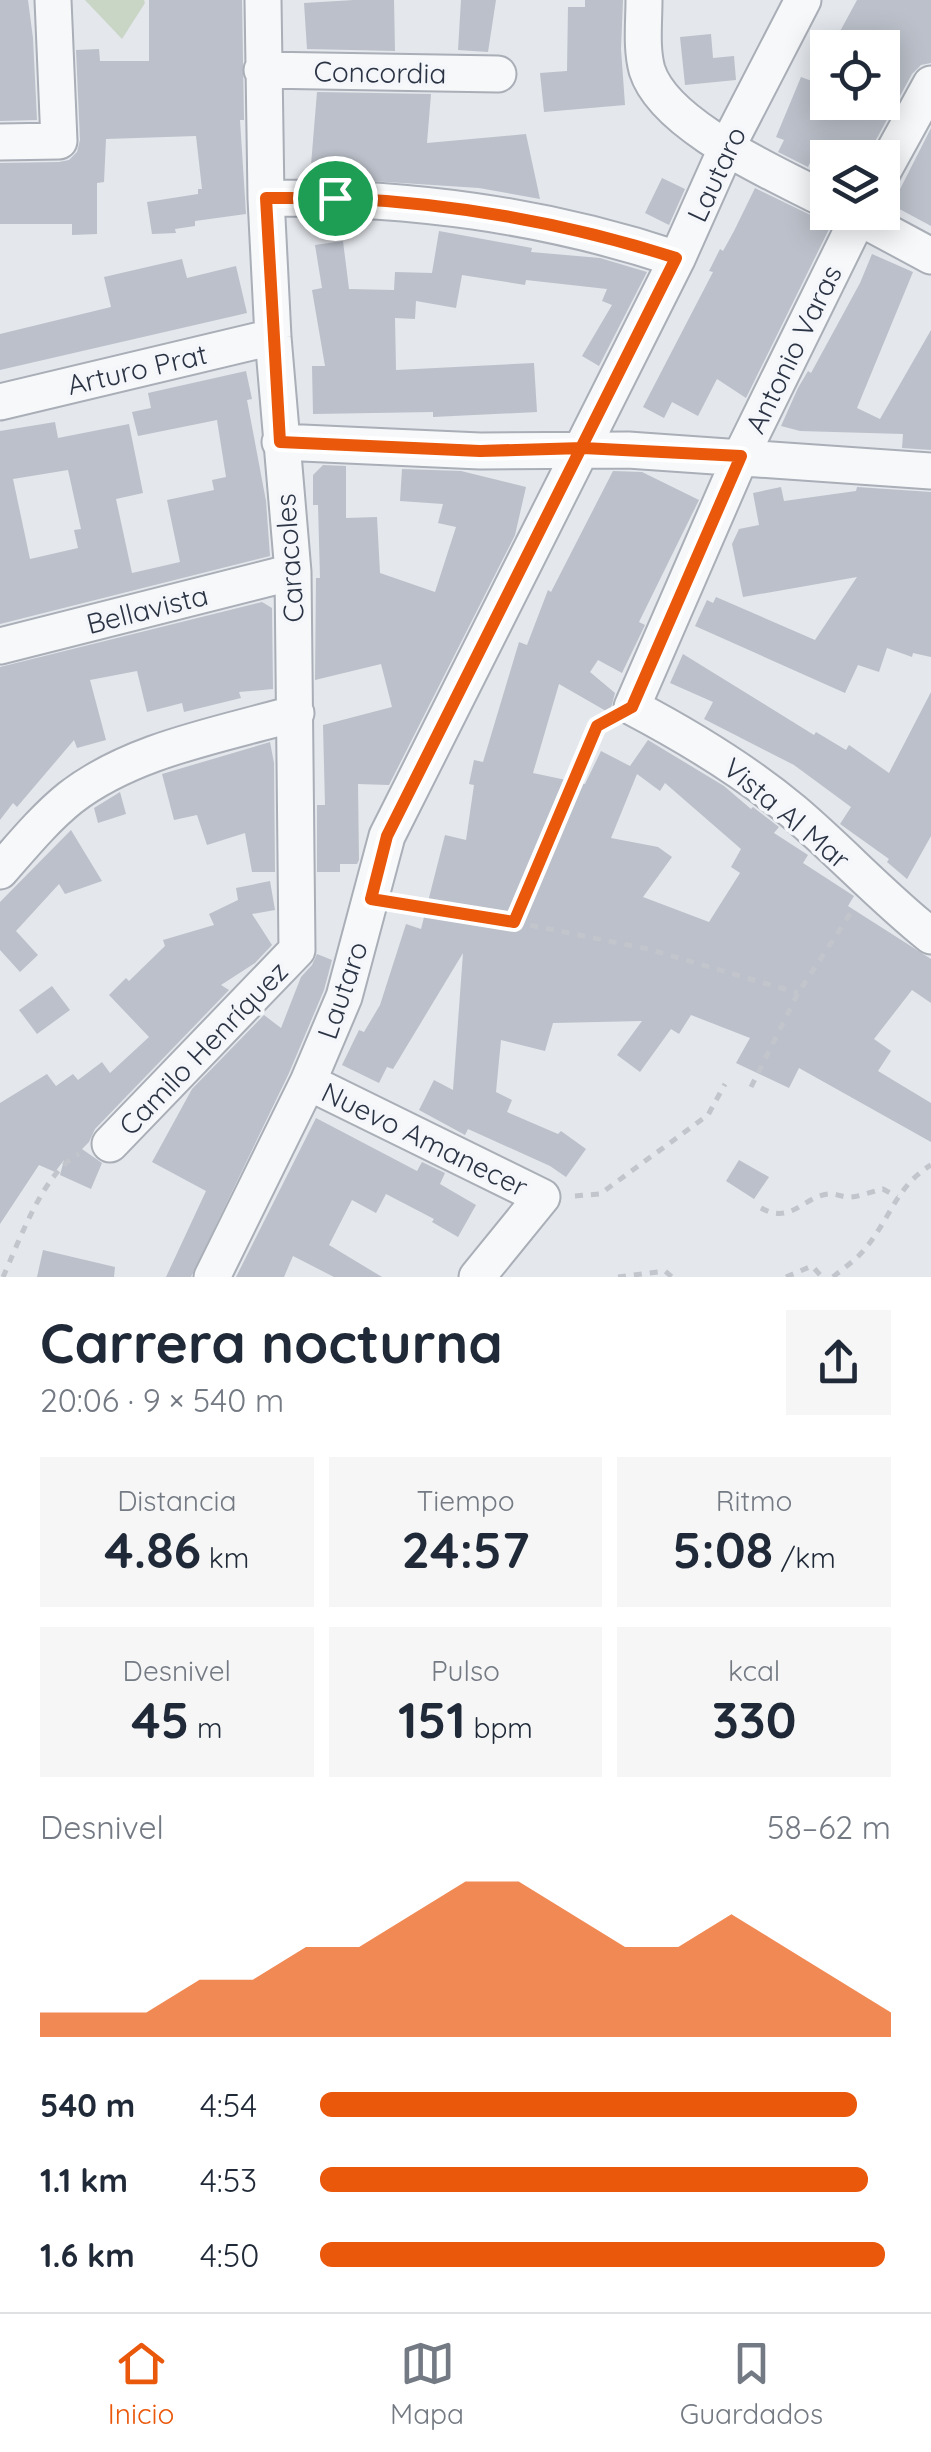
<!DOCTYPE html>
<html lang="es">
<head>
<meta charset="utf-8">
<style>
  :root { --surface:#fff; --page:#f6f6f7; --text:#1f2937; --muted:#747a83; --line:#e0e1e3; --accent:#ea580c }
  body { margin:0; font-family:Quicksand,sans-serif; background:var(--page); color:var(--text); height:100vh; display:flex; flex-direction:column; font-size:38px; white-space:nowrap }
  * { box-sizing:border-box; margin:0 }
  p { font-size:32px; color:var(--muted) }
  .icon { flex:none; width:55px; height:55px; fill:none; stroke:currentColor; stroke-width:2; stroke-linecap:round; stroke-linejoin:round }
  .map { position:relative; height:1277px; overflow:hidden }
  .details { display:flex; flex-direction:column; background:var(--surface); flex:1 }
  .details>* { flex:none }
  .tools { position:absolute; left:810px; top:30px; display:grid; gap:20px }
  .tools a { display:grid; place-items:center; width:90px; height:90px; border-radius:0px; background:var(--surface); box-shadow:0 5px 25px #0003; font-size:50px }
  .pin { position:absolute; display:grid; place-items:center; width:85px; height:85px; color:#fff; margin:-42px; border:5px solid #fff; border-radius:50%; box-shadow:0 2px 10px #0007 }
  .round { display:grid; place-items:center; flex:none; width:105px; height:105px; border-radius:0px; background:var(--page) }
  .head { display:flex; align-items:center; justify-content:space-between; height:170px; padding:0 40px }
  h1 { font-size:55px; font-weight:700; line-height:75px }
  .figures { display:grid; grid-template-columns:repeat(3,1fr); gap:15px; height:170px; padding:10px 40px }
  .figures div { display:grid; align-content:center; border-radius:0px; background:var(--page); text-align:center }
  .figures b { font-size:50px; font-weight:700 }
  .figures small { font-size:28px; font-weight:400 }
  .figures p { font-size:28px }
  .chart { height:280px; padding:20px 40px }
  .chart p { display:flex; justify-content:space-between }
  .chart svg { width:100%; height:180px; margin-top:10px; fill:var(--accent); opacity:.7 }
  ul { padding:0 40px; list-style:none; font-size:32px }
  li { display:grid; grid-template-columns:160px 120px 1fr; align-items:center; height:75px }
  li i { height:25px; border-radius:12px; background:var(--accent) }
  .tab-bar { display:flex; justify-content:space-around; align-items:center; height:140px; border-top:2px solid var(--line); background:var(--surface); font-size:28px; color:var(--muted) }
  .tab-bar a { display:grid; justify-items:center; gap:5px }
  .tab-bar .on { color:var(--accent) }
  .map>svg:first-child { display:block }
  .green { fill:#c9d6c5 }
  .building { fill:#bbc0ca; fill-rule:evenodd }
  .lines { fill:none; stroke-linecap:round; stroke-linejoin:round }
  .minor-casing { stroke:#a9aeb7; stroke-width:39 }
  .path { stroke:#c2c5cb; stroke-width:5; stroke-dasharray:8 8; stroke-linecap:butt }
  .minor { stroke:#f7f8fa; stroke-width:35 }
  .route-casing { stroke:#fff; stroke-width:20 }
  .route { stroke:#ea580c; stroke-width:12 }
  .labels { text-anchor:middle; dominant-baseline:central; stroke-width:8; stroke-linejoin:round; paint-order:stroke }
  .street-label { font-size:28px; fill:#2b3445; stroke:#f4f6f9 }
</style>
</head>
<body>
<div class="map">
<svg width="931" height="1277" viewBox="0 0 931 1277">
  <rect width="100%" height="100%" fill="#e4e7ec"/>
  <path class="green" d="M85,0H144L145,3L122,39Z"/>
  <path class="building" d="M0,0H28L33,38L37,120L0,121Z
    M149,0H242L244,120H240L246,214L195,221V226L175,229L176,233L152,234L147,202L198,194V189H202L196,136L106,139L104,182L97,183V234L72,235V224H0V163L59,162L69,160L77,152L80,140L76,50L99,49L100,61H149Z
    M354,0H394L395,51L307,49L304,3Z
    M461,0H496L488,52L458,50Z
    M585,0H623L621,49L625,105L544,112L540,73L567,71L568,7H585Z
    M857,0H931V63L921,65L912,74L866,158L813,156L808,167L778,152L784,140L776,137L801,77L828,87V102H882V48H831Z
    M711,34L713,58L734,56L736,80L685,85L680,37Z
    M317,92L431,94L427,143L526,134L540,199L479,188L310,177Z
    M931,128V226L892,205Z
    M662,178L685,189L669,225L645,213Z
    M755,188L831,225L746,398L717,379L698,416L672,402L664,418L643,407L713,272L709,271L720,249L723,251L734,231Z
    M439,231L532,248L531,252L600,258L647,272L599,366L582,356L612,305L602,301L607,289L526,280L525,285L462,275L456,308L416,301L415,319L395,318L396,370L534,363L537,412L433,417V412L313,414L312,366H325L312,290L322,288L315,245L343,241L349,289L394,290L395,272L432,273Z
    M872,254L913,272L857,408L880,419L931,330V450L902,448L903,434L800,431L781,426L798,388L808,371L811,373L860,283Z
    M182,259L187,278L236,266L247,313L0,370V334L111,307L104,277Z
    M246,371L252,399L247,400L266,501L270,556L0,624V431L55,422L58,438L129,424L143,493L116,499L132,573L180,562L167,500L214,490L212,480L226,477L217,420L138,436L132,412L151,408L148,393ZM68,470L81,529L74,530L78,548L30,559L13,479Z
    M323,465L346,466V518L377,517L380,573L435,592L456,527L438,523L443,504L400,501L402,469L461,471L526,487L515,535L389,785L358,784L359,860L357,864H340V872H317V805H325L323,725L392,707L381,664L315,680L316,578H320L318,505H313V475Z
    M613,471L642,472L699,500L639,622L645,625L622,673L598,660L590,672L615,693L611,708L613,715L559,684L533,773L585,784L601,751L630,766L648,740L724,786L751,809L753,807L779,827L774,833L808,855L803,863L854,896L848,906L931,959V1003L912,990L874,1039L891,1051L878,1071L931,1103V1142L799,1068L789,1088L736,1063L750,1038L691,1015L679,1034L671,1029L640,1072L617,1055L642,1021L553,1023L545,1051L501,1040L496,1092L512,1100L507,1112L558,1134L561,1131L586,1149L566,1177L550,1166L468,1129L465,1135L419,1110L434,1080L453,1090L463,953L393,1069L387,1067L379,1083L342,1065L359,1030L364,1032L380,1005L406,924L421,929L445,835L466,840L474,785L469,784L474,760L483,762L519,642L527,645L548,590L551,592ZM637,774L660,791L665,783L741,849L731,867L740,873L709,922L643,897L672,857L658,847L611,838Z
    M781,487L784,501L856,491L857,487L931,492V657L913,653L912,657L887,648L879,672L858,665L845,693L695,626L707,600L713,603L716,597L815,640L857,577L743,597L732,544L739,529L759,525L753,493Z
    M262,602L272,608L273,689L239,692L241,698L184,712L182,703L147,712L137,671L90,680L106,740L77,748L74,740L17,807L13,803L0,820V667Z
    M683,654L814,735L816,732L846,750L849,745L889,773L931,692V836L907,879L887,862L889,859L840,824L851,807L794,765L704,719L713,702L670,683Z
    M270,742L274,763L275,872H252L245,833L207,845L197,815L174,820L162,774Z
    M120,792L126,814L98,823L94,808Z
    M71,830L102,881L65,894L59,884L16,931L38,955L20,972L0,950V902Z
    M270,881L275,910L252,914L272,945L255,963L221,985L229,990L95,1129L89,1142L82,1149L102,1163L91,1189L60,1175L64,1160L55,1172L39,1165L0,1224V1103L47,1074L56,1086L73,1074L78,1080L102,1062L110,1073L149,1037L109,995L126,978L129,981L165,946L163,940L214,925L209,914L238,900L236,888Z
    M317,954L332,960L324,990L289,1073L191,1277H166L206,1191L152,1162L192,1089L264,1015L281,1028L301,977L312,965Z
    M52,986L70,1010L37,1034L19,1010Z
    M316,1118L417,1171L422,1162L445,1173L440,1184L476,1205L458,1237L432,1222L434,1219L386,1194L376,1213L352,1200L329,1245L382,1277H334L293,1256L284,1277H236Z
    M739,1160L769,1177L754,1199L726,1181Z
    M43,1250L115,1267L114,1277H37Z"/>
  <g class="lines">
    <defs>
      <path id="minor" d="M644,0C644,23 641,48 647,70C665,127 777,174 828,201
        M262,70L498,74
        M0,142L59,141L53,0
        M882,173L931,84
        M266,198C408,197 542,214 677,259
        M849,212L931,256
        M861,212L741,456L632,707C689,737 744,770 794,812C841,852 882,897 931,936
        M0,402L273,337
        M280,442L480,451L628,450L931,471
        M0,646L293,572
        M0,871C22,846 44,819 70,798C133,749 221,735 296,713
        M308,1082L542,1197L477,1277
        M110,1144L297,950L293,572L273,337L266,198L263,0
        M212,1277L308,1082L344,997L387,836L677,259L727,147L803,0"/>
    </defs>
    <use href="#minor" class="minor-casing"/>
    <path class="path" d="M404,904L515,922L648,949L798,993
      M515,922L597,725L605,721
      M751,1087L798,993L854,908
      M575,1196L600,1194L708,1115L725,1084
      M761,1208C791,1225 803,1197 828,1194C836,1193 843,1198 851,1197C862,1196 873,1191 883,1189L897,1197
      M3,1277C19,1242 43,1172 79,1154
      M618,1277L665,1271L672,1277
      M786,1277L812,1266L822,1277
      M833,1277C845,1267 859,1258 868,1245C891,1216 897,1186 931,1165"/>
    <use href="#minor" class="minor"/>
  </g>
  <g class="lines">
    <defs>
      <path id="route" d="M335,198H266L280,442L480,451L583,448L741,456L632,707L597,726L514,922L371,899L387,836L676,258C564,222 453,203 335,198"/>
    </defs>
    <use href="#route" class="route-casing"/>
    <use href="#route" class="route"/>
  </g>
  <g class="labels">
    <g class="street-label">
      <text transform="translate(380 72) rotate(1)">Concordia</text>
      <text transform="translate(716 174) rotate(-65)">Lautaro</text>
      <text transform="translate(793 349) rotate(-64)">Antonio Varas</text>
      <text transform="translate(137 369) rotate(-13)">Arturo Prat</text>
      <text transform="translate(289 558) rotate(-94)">Caracoles</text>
      <text transform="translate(147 609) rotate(-14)">Bellavista</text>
      <text transform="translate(787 813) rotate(40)">Vista Al Mar</text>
      <text transform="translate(342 990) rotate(-71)">Lautaro</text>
      <text transform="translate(203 1048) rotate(-46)">Camilo Henríquez</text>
      <text transform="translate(425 1139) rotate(26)">Nuevo Amanecer</text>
    </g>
  </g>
</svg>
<div class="tools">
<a><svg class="icon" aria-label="locate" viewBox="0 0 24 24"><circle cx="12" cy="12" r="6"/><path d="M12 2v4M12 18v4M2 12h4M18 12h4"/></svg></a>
<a><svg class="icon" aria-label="layers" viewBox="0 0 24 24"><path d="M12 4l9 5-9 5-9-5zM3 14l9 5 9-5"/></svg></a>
</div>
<div class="pin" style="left:335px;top:198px;background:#1e9e55"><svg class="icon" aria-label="arrive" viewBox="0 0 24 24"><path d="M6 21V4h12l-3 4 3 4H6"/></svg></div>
</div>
<section class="details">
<div class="head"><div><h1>Carrera nocturna</h1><p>20:06 · 9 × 540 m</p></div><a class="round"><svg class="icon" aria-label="share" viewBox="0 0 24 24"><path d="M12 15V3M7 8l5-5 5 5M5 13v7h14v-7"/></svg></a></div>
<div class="figures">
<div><p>Distancia</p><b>4.86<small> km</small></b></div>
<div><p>Tiempo</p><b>24:57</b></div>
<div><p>Ritmo</p><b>5:08<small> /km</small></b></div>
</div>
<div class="figures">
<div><p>Desnivel</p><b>45<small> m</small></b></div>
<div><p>Pulso</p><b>151<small> bpm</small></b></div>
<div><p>kcal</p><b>330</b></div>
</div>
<div class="chart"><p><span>Desnivel</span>58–62 m</p>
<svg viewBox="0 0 160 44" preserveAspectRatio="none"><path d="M0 44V38L10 38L20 38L30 30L40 30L50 22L60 22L70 14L80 6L90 6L100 14L110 22L120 22L130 14L140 22L150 30L160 38V44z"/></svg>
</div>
<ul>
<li><b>540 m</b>4:54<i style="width:94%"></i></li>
<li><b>1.1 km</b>4:53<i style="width:96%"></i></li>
<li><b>1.6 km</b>4:50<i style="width:99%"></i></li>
</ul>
</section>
<nav class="tab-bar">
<a class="on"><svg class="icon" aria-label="home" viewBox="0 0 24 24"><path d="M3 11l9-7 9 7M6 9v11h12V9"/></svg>Inicio</a>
<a><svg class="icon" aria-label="map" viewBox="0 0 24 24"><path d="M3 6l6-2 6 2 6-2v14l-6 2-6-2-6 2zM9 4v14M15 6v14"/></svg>Mapa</a>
<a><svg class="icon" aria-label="saved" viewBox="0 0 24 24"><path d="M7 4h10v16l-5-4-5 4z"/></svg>Guardados</a>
</nav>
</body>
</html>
